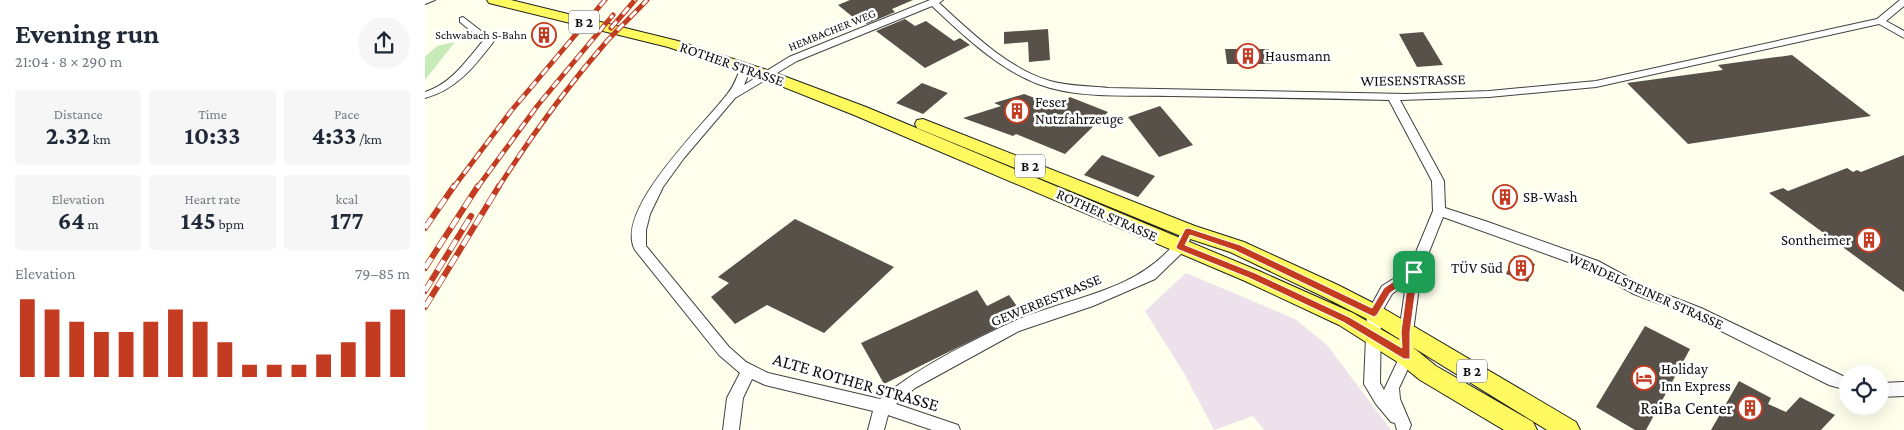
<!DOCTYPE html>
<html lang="en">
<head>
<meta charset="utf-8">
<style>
  :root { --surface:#fff; --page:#f6f6f7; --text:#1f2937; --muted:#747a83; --accent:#c33b20 }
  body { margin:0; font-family:"Crimson Pro",serif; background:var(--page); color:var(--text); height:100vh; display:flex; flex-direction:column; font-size:19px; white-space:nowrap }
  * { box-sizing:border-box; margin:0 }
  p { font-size:16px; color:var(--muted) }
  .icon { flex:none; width:28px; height:28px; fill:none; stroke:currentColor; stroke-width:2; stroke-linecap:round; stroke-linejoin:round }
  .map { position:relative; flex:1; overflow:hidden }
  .drawer { display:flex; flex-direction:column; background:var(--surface); width:425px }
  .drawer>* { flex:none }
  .tools { position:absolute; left:1414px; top:365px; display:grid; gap:10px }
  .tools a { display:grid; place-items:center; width:50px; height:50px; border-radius:50%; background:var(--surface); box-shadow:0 5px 20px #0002; font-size:25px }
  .pin { position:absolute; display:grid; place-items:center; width:42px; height:42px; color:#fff; margin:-21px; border-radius:10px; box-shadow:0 2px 8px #0006 }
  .round { display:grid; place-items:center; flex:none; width:52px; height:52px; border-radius:26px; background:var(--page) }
  .summary { display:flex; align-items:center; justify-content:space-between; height:85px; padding:0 15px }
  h1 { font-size:28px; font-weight:700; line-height:38px }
  .figures { display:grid; grid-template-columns:repeat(3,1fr); gap:8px; height:85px; padding:5px 15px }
  .figures div { display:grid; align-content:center; border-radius:5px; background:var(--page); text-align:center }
  .figures b { font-size:25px; font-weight:700 }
  .figures small { font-size:14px; font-weight:400 }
  .figures p { font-size:14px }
  .chart { height:140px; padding:10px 15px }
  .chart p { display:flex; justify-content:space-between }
  .chart svg { width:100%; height:90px; margin-top:5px; stroke:var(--accent); stroke-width:6 }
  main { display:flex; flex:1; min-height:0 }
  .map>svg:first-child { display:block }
  .industrial { fill:#ede1eb }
  .green { fill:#c6ebb6 }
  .building { fill:#575149 }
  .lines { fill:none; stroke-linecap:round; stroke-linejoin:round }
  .minor-casing { stroke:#414141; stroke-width:2 }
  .tertiary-casing { stroke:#414141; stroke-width:2 }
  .primary-casing { stroke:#1f1f1f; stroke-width:2 }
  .minor { fill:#fff; fill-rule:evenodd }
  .tertiary { fill:#fff; fill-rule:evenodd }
  .primary { fill:#fef95f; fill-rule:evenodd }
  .rail-far1-casing { stroke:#c33b20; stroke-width:5 }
  .rail-casing { stroke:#c33b20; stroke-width:6 }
  .rail-far1 { stroke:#fff; stroke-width:3; stroke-dasharray:9; stroke-linecap:butt }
  .rail { stroke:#fff; stroke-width:4.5; stroke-dasharray:12; stroke-linecap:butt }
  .route { fill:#c33b20; stroke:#fff; fill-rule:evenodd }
  .labels { text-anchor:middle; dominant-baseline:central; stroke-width:5; stroke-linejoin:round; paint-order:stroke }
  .far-street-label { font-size:12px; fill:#0e0e0e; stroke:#fff }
  .far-poi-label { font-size:12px; fill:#0e0e0e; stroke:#fff; text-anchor:end }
  .shield { fill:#fff; stroke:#565656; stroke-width:1 }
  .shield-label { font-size:14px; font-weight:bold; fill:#0e0e0e }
  .poi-label { font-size:15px; fill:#0e0e0e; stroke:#fff; text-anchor:start }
  .street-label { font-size:15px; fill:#0e0e0e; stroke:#fff }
  .near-street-label { font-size:18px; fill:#0e0e0e; stroke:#fff }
  .near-poi-label { font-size:18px; fill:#0e0e0e; stroke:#fff; text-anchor:end }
</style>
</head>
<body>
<main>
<section class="drawer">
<div class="summary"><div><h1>Evening run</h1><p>21:04 · 8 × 290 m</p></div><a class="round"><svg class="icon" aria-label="share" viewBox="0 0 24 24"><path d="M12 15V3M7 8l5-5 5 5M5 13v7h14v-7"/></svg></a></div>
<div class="figures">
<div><p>Distance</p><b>2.32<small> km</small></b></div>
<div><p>Time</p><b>10:33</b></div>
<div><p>Pace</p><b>4:33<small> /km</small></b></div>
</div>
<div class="figures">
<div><p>Elevation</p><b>64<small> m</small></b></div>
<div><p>Heart rate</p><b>145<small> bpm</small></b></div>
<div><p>kcal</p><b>177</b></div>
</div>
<div class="chart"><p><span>Elevation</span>79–85 m</p>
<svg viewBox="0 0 160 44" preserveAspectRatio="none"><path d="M5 44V6M15 44V11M25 44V17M35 44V22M45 44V22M55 44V17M65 44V11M75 44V17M85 44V27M95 44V38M105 44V38M115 44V38M125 44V33M135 44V27M145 44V17M155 44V11"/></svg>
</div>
</section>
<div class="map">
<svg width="1479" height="430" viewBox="0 0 1479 430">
  <rect width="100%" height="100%" fill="#ffe"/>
  <path class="industrial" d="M761,273L870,319L902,345L966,430H839L828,416L789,430L760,375L720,311Z"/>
  <path class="green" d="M30,42L0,80V57L12,46Z"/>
  <path class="building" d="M425,0H488L467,9L470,12L442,24L438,21L434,22L413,5Z
    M480,19L490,26L501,21L529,41L535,38L545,45L500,68L451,31Z
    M623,29L625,60L604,62L603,42L579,44V32Z
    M998,32L1018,65L992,67L974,34Z
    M800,49H844L847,64H802Z
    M1367,55L1446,116L1263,144L1202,83L1298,70L1293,65Z
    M497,83L523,93L498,114L471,103Z
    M599,94L634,107L645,97L683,112L640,154L591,134L588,136L538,118L576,106L569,103Z
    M735,106L768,145L734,157L703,117Z
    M677,155L730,176L713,197L659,175Z
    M1479,155V292L1344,193L1358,188L1363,191L1422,168L1428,172L1432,170L1436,172Z
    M370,219L469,267L399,333L342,305L310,324L286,297L304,283L293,277Z
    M1089,256L1110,264L1103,282L1081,274Z
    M552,290L562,306L584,295L598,315L459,384L436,343Z
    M1220,326L1265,349L1221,430H1210L1171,407Z
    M1314,381L1346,398L1343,404L1361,412L1375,397L1410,415L1396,430H1286Z"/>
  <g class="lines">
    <defs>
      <path id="minor" d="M505,0H518L514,3C546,32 583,69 625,81C644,86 664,86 683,88L982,94L1064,91L1171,81L1452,19L1475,0H1479V6L1461,21L1479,31V38L1454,24L1171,87L1064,97L975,100L1019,181L1020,208L1063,222L1173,261L1219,286L1276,308L1422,378V390L1404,385L1266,316L1209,294L1163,269L1018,217L996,272L988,332L989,356L974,388L975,399L986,425L984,430H972L970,423L966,422L951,404L939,384L942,313L957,286L984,269L1008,211L1007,181L964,100C891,98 818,97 745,96C702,95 653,99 613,84C572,68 538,35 507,6L372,61L310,98L259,158L238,187L225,214L221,230V246L304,347L321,362L343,373L455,399C491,369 540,344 583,324C637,298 709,294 749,244C753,240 755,233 758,228H768L769,231L760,250L730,279L668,306L594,331L490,388L471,404L533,425L535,430H507L463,415L459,430H443L448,411L340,385L327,379L318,398L314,430H298L302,398L315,373L294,355L210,250C188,210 281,123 303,93C310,85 312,75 317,66L321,65L326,68L319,85L364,57ZM981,284L974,332L975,356L959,390L955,383L956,313L967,294Z
        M38,17L69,41C50,66 31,90 0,98V92C26,84 41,61 58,41L35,22V18Z
        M1479,382V396L1455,397V383Z"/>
      <path id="tertiary" d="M0,0H10L0,4Z"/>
      <path id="primary" d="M62,0H86L253,41L348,72L441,107L834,271L928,313L990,349L1011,366L1108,422L1112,430H1079L995,380L974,363L914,325L820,281L429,115L336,78L243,47L64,3Z
        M498,119L770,226L819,242L913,285L956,307L1151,422L1155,430H1122L942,319L899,297L805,252L756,236L492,128L490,124L492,120Z"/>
    </defs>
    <use href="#minor" class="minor-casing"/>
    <use href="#tertiary" class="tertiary-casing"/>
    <use href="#primary" class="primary-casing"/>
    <use href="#minor" class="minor"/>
    <use href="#tertiary" class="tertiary"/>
    <use href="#primary" class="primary"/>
    <defs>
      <path id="rail-far1" d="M186,28L210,0
        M28,188L86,111L180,0
        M52,188L113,105L188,15
        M73,188C106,136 142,87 182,41C195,27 209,14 222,0"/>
      <path id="rail" d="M0,228L29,186
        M0,268L53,186
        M0,291L46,216
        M0,307L74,186"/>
    </defs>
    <use href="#rail-far1" class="rail-far1-casing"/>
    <use href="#rail" class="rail-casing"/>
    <use href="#rail-far1" class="rail-far1"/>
    <use href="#rail" class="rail"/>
  </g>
  <path class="route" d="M763,228L815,245L947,308L959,288L986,270H992L993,272L985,332V359H979L918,322L824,278L752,249L751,247L760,229ZM765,235L809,250L949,317L952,315L965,293L983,280L976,332L977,348L924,317L830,273L760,245Z"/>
  <defs>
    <symbol id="building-ring" viewBox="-11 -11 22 22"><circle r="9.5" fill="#fff" stroke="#c33b20" stroke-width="1.5"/><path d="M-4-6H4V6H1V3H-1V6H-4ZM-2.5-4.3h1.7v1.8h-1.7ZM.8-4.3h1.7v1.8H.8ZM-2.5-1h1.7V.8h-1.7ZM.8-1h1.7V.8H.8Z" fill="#c33b20"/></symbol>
    <symbol id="hotel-ring" viewBox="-11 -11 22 22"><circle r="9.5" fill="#fff" stroke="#c33b20" stroke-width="1.5"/><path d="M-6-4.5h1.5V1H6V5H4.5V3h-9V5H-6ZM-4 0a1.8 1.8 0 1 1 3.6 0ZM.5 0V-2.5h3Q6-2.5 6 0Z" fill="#c33b20"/></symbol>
  </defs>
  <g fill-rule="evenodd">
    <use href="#building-ring" x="105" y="21" width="28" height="28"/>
    <use href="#building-ring" x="809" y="42" width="28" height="28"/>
    <use href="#building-ring" x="578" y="97" width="28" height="28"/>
    <use href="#building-ring" x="1066" y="183" width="28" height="28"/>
    <use href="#building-ring" x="1430" y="226" width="28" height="28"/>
    <use href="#building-ring" x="1082" y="254" width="28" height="28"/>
    <use href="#hotel-ring" x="1205" y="364" width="28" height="28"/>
    <use href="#building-ring" x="1311" y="394" width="28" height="28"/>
  </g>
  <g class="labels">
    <g class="far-street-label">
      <text transform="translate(407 30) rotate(-22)">HEMBACHER WEG</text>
    </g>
    <g class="far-poi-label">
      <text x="102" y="35">Schwabach S-Bahn</text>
    </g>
    <g class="shield">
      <rect x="144" y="10.5" width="30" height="23" rx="4"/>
      <rect x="590" y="154.5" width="30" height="23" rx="4"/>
      <rect x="1032" y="359.5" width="30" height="23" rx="4"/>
    </g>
    <g class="shield-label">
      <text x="159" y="22">B 2</text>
      <text x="605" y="166">B 2</text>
      <text x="1047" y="371">B 2</text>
    </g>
    <g class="poi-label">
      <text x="840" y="56">Hausmann</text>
      <text x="610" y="102">Feser<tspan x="610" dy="17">Nutzfahrzeuge</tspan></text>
      <text x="1098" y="197">SB-Wash</text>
      <text x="1426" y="240" text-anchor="end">Sontheimer</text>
      <text x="1078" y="268" text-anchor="end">TÜV Süd</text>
      <text x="1236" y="369">Holiday<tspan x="1236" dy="17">Inn Express</tspan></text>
    </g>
    <g class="street-label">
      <text transform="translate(307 64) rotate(19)">ROTHER STRASSE</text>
      <text transform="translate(988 80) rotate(-1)">WIESENSTRASSE</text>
      <text transform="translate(682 215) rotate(24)">ROTHER STRASSE</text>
      <text transform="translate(1221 291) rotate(24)">WENDELSTEINER STRASSE</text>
      <text transform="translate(621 300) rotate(-22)">GEWERBESTRASSE</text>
    </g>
    <g class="near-street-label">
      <text transform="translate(431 382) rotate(16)">ALTE ROTHER STRASSE</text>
    </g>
    <g class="near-poi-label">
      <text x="1308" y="408">RaiBa Center</text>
    </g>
  </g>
</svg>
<div class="tools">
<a><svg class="icon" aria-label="locate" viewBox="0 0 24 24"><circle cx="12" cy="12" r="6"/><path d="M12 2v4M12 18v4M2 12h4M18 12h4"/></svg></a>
</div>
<div class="pin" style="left:989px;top:272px;background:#1e9e55"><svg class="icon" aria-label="arrive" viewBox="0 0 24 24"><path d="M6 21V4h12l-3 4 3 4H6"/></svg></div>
</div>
</main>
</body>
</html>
